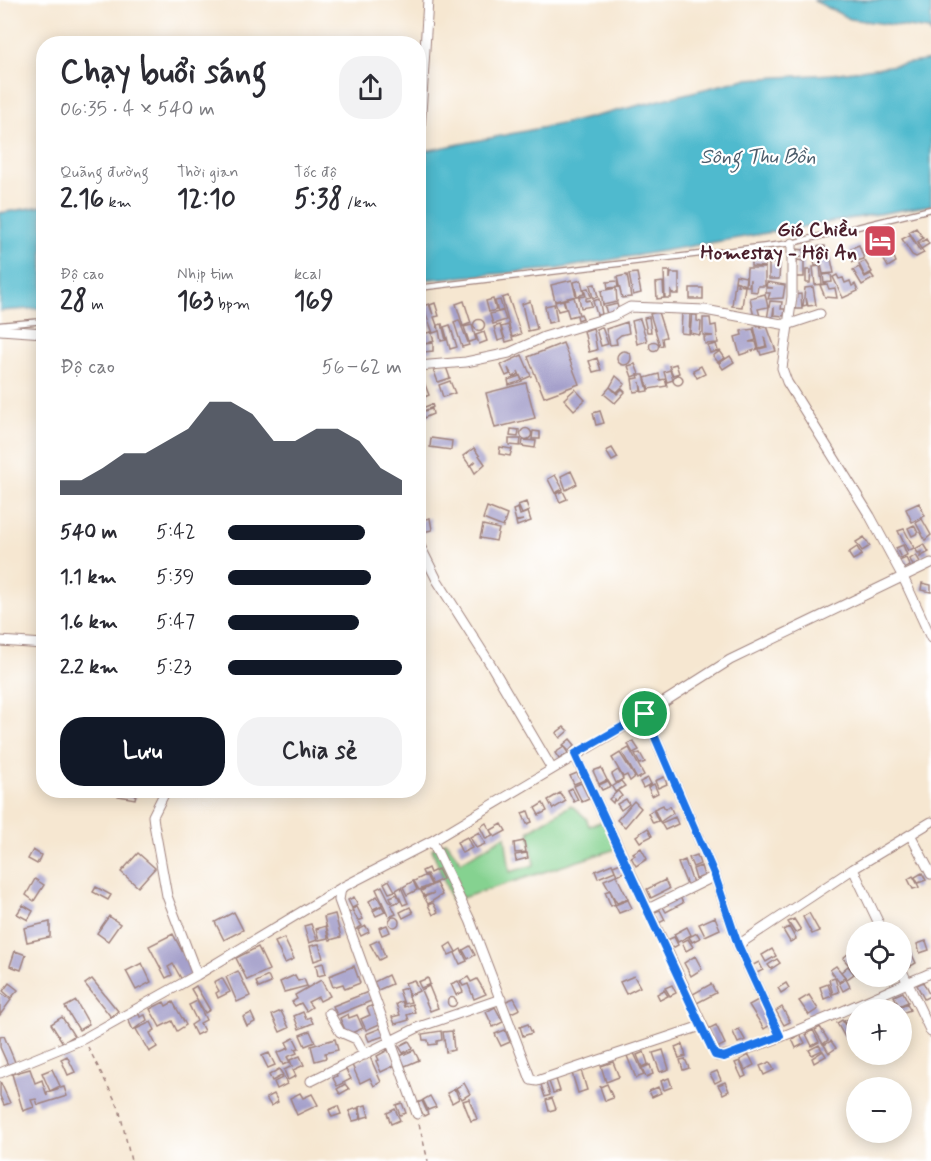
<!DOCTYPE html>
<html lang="vi">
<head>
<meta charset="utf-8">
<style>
  :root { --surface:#fff; --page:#f2f2f3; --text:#2b2b33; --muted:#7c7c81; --accent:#111827 }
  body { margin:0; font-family:Mynerve,sans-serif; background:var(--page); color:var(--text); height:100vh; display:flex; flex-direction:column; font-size:22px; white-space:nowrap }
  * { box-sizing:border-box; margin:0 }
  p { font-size:20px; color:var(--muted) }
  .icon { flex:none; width:33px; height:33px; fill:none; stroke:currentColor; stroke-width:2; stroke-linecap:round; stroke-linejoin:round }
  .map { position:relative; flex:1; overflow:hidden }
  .drawer { position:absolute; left:36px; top:36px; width:390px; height:762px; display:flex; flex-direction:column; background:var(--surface); border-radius:24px; box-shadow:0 3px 15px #0003 }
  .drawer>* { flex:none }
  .fabs { position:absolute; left:846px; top:921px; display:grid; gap:12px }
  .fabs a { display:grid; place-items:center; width:66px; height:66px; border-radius:50%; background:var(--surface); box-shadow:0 3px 15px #0003; font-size:30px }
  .pin { position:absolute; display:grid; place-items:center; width:51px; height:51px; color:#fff; margin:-26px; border:3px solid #fff; border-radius:50%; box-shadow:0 2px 6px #0007 }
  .round { display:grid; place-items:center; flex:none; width:63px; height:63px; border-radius:24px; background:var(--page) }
  .overview { display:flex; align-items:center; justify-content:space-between; height:102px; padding:0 24px }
  h1 { font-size:33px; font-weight:700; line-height:45px }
  .stats { display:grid; grid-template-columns:repeat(3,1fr); gap:9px; height:102px; padding:6px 24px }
  .stats div { display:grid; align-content:center }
  .stats b { font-size:26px; font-weight:700 }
  .stats small { font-size:16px; font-weight:400 }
  .stats p { font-size:16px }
  .chart { height:168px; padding:12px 24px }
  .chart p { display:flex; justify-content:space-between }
  .chart svg { width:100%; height:108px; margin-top:6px; fill:var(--accent); opacity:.7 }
  .button { display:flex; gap:12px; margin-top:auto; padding:12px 24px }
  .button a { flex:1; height:69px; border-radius:24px; background:var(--accent); color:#fff; font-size:24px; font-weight:700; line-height:69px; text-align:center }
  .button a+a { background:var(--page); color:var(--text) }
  ul { padding:0 24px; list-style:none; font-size:20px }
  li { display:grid; grid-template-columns:96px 72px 1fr; align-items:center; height:45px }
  li i { height:15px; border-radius:8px; background:var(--accent) }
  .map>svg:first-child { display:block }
  .green { fill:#85d290; stroke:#68785e; stroke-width:1.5 }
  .water { fill:#50bace; stroke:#4d6c7c; stroke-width:1.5 }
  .building { fill:#a5a0cb }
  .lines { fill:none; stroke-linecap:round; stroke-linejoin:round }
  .lane-casing { stroke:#a0837e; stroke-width:7 }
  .street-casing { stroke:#a0837e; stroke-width:11 }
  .path { stroke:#a0837e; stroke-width:1.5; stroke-dasharray:4.5 4.5; stroke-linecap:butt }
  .lane { stroke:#fff; stroke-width:4.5 }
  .street { stroke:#fff; stroke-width:9 }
  .route-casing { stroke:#fff; stroke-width:12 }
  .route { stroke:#1a73e8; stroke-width:8 }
  .labels { text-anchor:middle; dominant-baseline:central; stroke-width:4.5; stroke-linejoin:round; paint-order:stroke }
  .poi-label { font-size:20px; font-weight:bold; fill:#4a1f2b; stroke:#fff; text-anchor:end }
  .water-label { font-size:21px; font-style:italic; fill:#4c5d6c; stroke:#fff }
</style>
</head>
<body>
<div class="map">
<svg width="931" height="1161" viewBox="0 0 931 1161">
  <rect width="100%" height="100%" fill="#fff"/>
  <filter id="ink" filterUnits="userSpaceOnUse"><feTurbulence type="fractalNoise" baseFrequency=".0167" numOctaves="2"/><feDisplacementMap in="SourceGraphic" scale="12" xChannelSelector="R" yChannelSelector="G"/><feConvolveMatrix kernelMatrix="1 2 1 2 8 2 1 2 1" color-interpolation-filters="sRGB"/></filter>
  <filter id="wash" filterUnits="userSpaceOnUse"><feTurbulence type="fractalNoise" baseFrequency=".008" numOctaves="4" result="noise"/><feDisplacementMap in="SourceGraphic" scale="24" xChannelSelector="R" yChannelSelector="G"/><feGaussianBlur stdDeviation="1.35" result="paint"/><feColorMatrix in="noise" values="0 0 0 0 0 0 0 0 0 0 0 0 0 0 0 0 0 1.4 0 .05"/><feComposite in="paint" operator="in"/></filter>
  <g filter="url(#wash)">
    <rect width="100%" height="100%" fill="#f6e7d1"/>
    <path class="green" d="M571,805L586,818L589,826L606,820L616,849L452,901L432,849L446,842L461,862L505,836L510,872L534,865L529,831Z"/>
    <path class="water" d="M813,0H931V35L929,30L850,19Z
      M931,60V205L557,269L419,280V152L576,121L745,79L832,74Z
      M43,206V308L0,311V213Z"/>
    <g id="blocks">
      <path class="building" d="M916,228L923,238L916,243L909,232Z
        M910,235L920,251L922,250L924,253L916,257L912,255L902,239Z
        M883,238L887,247L880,251L876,242Z
        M926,239L929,244L921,249L918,244Z
        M874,242L878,250L871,253L868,246Z
        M859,245L864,259L853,262L849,249Z
        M825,246V251L829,250L834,273L823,274L821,265L815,266L812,247Z
        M889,248L892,254L886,258L882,251Z
        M796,249L804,250V257H795Z
        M893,255L896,262L888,267L884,260Z
        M751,260H765V267L751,266Z
        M797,260L804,261V277H796Z
        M865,261L872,272L865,276L859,264Z
        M769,263L780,264L779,279H769Z
        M820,266L822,284L815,285L813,267Z
        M859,267L865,277L871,274L874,278L862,285L853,270Z
        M747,268H765V286H758L757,292L750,291V279L749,286H746Z
        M806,270H811L810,283H806Z
        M664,271H670V279L671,273H679V294H673L671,290V298H665Z
        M637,273L641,293L633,295L629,274Z
        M831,274L832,282L824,283L823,275Z
        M627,275L631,297L622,298L617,277Z
        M736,275L746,277L745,285L735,281Z
        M837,275L839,279L843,278L845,283L850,281L852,286L855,284L858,291L843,298L833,277Z
        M572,280L576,296L555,301L551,285Z
        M581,280L584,294L577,296L574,282Z
        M617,281L618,287L608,288L607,282Z
        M663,282L664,298L657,299L656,283Z
        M735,282H738L737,285L745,286L742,307L732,306Z
        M767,282L785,285L783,298L768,299L770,293H766V288H773L766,287Z
        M595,284L598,297L593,298L590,285Z
        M827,284L829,289L835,288L837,298L825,297L820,285Z
        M813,287L816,305L808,306L806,298L807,305L803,306L805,288Z
        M588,288L591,297L586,298V301L590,300L592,306L581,308L579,297L586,296L584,289Z
        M616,288L617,302L603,305L601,291Z
        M690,288H703V299H690Z
        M765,294L768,307L758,309L760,316L754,317L750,298Z
        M801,294L802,309H795L794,295Z
        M508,296L521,334L512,337L502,298Z
        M574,297L579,315L581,314L583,318L578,320L577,315L569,317L564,300Z
        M493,299L496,310L489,312L486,301Z
        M599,299L602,314L597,315L593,301Z
        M500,300L503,310L498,312L495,301Z
        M563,300L566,309L558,311L555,302Z
        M464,301L471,323L463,326L456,304Z
        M530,301L537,329L528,331L522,304Z
        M770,301L782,302L781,309H785L784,316L774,315V307L772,321L767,320Z
        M435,303L439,316L434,317L439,331L433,333L423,306L429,304L433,315L430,305Z
        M554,304L557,321L548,323L545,306Z
        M617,304L619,311L607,314L605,307Z
        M503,311L506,320L493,324L490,314Z
        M658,312L666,337L662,338L663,345L660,346L650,314Z
        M682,314H690L689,334L681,333Z
        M692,315H697V321L701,322L700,335L690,333Z
        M649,317L651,332H647L644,318Z
        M703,318H710L711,326L716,325L718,343L705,344L704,337L713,336L703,335Z
        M640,319L647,341L637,344L632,321Z
        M473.5 325a5.5 5.5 0 1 1 11 0a5.5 5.5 0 1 1-11 0Z
        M459,320L469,345L462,347L454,322Z
        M627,322L629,333L621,335L616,339L617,344L610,345L606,329Z
        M442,324L446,340L441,341L438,325Z
        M450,325L457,347L450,349L444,327Z
        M472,325L476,340L469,342L464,327Z
        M500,325L504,339L498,341L494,327Z
        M508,325L513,340L506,342L501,327Z
        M760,325L761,328L767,326L776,351L761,355L759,349L767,347L764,337L766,346L759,348L754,327Z
        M602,327L608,344L601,346L596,329Z
        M593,328L597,350L589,352L584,331Z
        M753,329L756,340L749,342H756L758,349L740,355L735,337L742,335L741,331Z
        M431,332L434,341L425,344L422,334Z
        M484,332L487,341L479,344L476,335Z
        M649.5 346a4.5 4.5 0 1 1 9 0a4.5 4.5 0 1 1-9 0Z
        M433,343V351L424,352V344Z
        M563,343L579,384L544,397L528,357Z
        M716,344L718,351L710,353L708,346Z
        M617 358a7 7 0 1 1 14 0a7 7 0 1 1-14 0Z
        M720,351L725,358L718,362L713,356Z
        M522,355L531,376L522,380L518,371L519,374L513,377L508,368L510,374L506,376L501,365Z
        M730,356L734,362L723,369L719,363Z
        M597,358L601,370L593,372L589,361Z
        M445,364L450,378L438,382L433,369Z
        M635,364L639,374L632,377L628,366Z
        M676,364L679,373L673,375L669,366Z
        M701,366L705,374L697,378L693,370Z
        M670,370L673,380L667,382L664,372Z
        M659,374L660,380L665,379L667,386L649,389L645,378Z
        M673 380a5 5 0 1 1 10 0a5 5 0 1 1-10 0Z
        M638,375H644L648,391L642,392L640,382L641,391L634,392L632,379L639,378Z
        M520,376L522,381L509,385L508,380Z
        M616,376L625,384L617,392L610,387Z
        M422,377L429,395L420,399L418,378Z
        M450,381L455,393L443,397L439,385Z
        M526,383L535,418L495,428L486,393Z
        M610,387L617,394L622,389L625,392L615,403L604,394Z
        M575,389L585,400L574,410L564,399Z
        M432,404L433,407L424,411L432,409L433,414L424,418L420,409Z
        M600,411L604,423L596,425L593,413Z
        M520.5 434a5.5 5.5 0 1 1 11 0a5.5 5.5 0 1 1-11 0Z
        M511,429L519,430L518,437L510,436Z
        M533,431L540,432V439H532Z
        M431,438L452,441L451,450L430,447Z
        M509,439H521L520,446L509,445Z
        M523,440L536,441L535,448L522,446Z
        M500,447L512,449L510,456L499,454Z
        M474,448L485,464L475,473L471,466L476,461L470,466L463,456Z
        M612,448L618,458L612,461L606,451Z
        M571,471L577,484L566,490L561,476Z
        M555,475L563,489L555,493L548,479Z
        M563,491L567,499L560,502L556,494Z
        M526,502L529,511L522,514L518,505Z
        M919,503L925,516L912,522L906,509Z
        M487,507L507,515L503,527L483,519Z
        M518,508L520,515L528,512L531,521L517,526L516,522L523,520L516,521L513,510Z
        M430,518L432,530L418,533V521Z
        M922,519L931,535L925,540L916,523Z
        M483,525L499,529L496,541L480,538Z
        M914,525L918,533L912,536L908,528Z
        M904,529L914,548L908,551L898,531Z
        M864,537L870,546L862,551L856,542Z
        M924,544L929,552L920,557L921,552L918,553L915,549Z
        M903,545L907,555L901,558L896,548Z
        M857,547L862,555L853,560L848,553Z
        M916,555L920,562L913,566L910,559Z
        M906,558L910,566L903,569L899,561Z
        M922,583L931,585V592L921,590Z
        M564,727L568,731L560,738L556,733Z
        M570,739L575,745L569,751L563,745Z
        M633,741L639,750L633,753L628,744Z
        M564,747L568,753L559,759L555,753Z
        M629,748L644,775L637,779L622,752Z
        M620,753L635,777L630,781L627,775L623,777L612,758Z
        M640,753L645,762L640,764L635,755Z
        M601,768L607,780L599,784L593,771Z
        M618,770L623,779L616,783L612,774Z
        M577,773L581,781L574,784L570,776Z
        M664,777L667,784L658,788L655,781Z
        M648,778L651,784L643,788L640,782Z
        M608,781L611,786L602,790L599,785Z
        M621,781L625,786L615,792L612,787Z
        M581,783L589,799L582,802L574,786Z
        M654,784L658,793L652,796L648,787Z
        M572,788L578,800L574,802L568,790Z
        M119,790H137L135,799L118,796Z
        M618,791L622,796L615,801L614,799L613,803L609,799Z
        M560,793L566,801L553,809L548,800Z
        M626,799L629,804L621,810L617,804Z
        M634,801L641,808L625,827L617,820Z
        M543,803L547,811L539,815L535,808Z
        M663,805L665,809L670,806L673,813L660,822L654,809Z
        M653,810L658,821L653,823L648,813Z
        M528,811L532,822L527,824L522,813Z
        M675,817L678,824L665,830L661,823Z
        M486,823L493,836L486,839L480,827Z
        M502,824L506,831L495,837L491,830Z
        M648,828L652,836L640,842L636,836Z
        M479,832L485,844L476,848L470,837Z
        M467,837L472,848L462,853L457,842Z
        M524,841L526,852L515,853L514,843Z
        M641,848L647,859L636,866L631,857L635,855L633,853Z
        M33,850L41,855L37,864L28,859Z
        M138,853L155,868L138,887L121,872Z
        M527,853L528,858L516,861L515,855Z
        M697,855L700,864L693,867L689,858Z
        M685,860L693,883L687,885L678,863Z
        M621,863L624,872L617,875L613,866Z
        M612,864L615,871L598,878L595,871Z
        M701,866L704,876L696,879L693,869Z
        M428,868L430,873L438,869L443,879L432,884L427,874L424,875L422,871Z
        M922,873L926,880L918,883L915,877Z
        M426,875L431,885L419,890L414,881Z
        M616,875L628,899L617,903L604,880Z
        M913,876L919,887L913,889L908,879Z
        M35,879L44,885L34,901L26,895Z
        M389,880L395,891L389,893L384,883Z
        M665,880L669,889L651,898L647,889Z
        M413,881L417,890L407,895L403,887Z
        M436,883L442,895L428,904L424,897L434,893L424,896L421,891Z
        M382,886L396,914L389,917L376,889Z
        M96,887L111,895L108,900L93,892Z
        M401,887L408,903L403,905L396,890Z
        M610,890L615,904L611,906L605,892Z
        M397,894L400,901L393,904L390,897Z
        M679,895L683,903L666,912L662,905Z
        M377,896L382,905L373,909L369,901Z
        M354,897L358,905L352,908L348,900Z
        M628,900L632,908L619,913L615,905Z
        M433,903L438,912L433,915L428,905Z
        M23,905L33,911L28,920L17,914Z
        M382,906L385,912L376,916L373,911Z
        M357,907L363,919L358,921L352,909Z
        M410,907L413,913L403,918L400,912Z
        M660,910L665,920L657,924L652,913Z
        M352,911L362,926L355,930L347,914Z
        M234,912L243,930L224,940L215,922Z
        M809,913L819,931L812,934L803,917Z
        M335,914L341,937L330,940L324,917Z
        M109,916L120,924L108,941L97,933Z
        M389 922a5 5 0 1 1 10 0a5 5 0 1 1-10 0Z
        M715,917L720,929L705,936L699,924Z
        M794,919L801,930L795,933L788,922Z
        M50,922V937L27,942L24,928Z
        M311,924L317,940L309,943L304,926Z
        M387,925L390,932L382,935L379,928Z
        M326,926L328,938L319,940L316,929Z
        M366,926L369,932L361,936L358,930Z
        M687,927L691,935L678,942L674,934Z
        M789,927L796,939L790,942L783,930Z
        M697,933L700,938L692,942L689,937Z
        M173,934L194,974L182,980L173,964L168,967L172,975L166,978L149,946Z
        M674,937L678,945L671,949L667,940Z
        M284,938L294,959L285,963L275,942Z
        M688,939L693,947L686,951L682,942Z
        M379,940L385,957L379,960L370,944Z
        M926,941L929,950L920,953L917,944Z
        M451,943L456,952L449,955L445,947Z
        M319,944L323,958L314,961L310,946Z
        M470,946L475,955L468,959L463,950Z
        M258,947L269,970L247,980L236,958Z
        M461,949L467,961L460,964L455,953Z
        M772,949L776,956L766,962L762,955Z
        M909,949L916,963L911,966L904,952Z
        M15,951L26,955L21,970L10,966Z
        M849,953L856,962V974L843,958Z
        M904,953L911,967L905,970L902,962Z
        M695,956L702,969L691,976L684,963Z
        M777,959L780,963L771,969L768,965Z
        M759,962L763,970L755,974L751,966Z
        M142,963L151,982L136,990L126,971Z
        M323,963L326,974L318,976L316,965Z
        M354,966L360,983L345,989L343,984L333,987L329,976Z
        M836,966L845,977L839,982L830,970Z
        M848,966L854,974L847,979L841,972Z
        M238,971L250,996L237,1002L226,977Z
        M295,975L298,981L304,979L307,986L284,992L280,982Z
        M388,975L392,984L378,990L374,982Z
        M268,976L271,983L259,988L256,982Z
        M634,976L640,987L626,994L620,982Z
        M468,977L471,982L477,979L486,994L474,999L468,984L463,986L460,981Z
        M222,978L230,992L218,998L216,993L219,991L214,982Z
        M428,978L430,984L421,988L418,982Z
        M835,978L839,992L833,994L829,980Z
        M92,979L118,1011L111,1017L85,984Z
        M846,979L850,987L843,991L839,983Z
        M321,980L330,996L320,1001L318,997L308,1002L312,1007L306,1011L301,1003L295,1006L292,1002L297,999L295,995Z
        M414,980L419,991L410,995L405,983Z
        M458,981L463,992L456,995L451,984Z
        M923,982L930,996L924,999L917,985Z
        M9,983L18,990L11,998L3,991Z
        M786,983L789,988L781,993L778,988Z
        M711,984L716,993L697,1003L693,994Z
        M828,984L832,996L824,999L820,987Z
        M672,985L676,993L670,996L665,988Z
        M196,986L210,1010L205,1013L191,989Z
        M429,986L438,1008L430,1011L421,990Z
        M406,988L411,1002L404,1004L399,990Z
        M664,990L668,996L660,1000L657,994Z
        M368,992L371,1001L337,1015L333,1006Z
        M903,992L908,1002L899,1006L894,996Z
        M1,993L11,1000L0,1015V994Z
        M809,995L818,1009L809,1015L799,1001Z
        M447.5 1002a4.5 4.5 0 1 1 9 0a4.5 4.5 0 1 1-9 0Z
        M514,998L520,1009L509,1014L504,1002Z
        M758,1000L773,1023L764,1029L749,1005Z
        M76,1001L89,1024L79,1030L65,1007Z
        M197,1001L206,1020L200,1023L204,1031L196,1035L191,1025L197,1021L189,1005Z
        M402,1001L404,1007L412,1004L415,1012L407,1015L409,1020L395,1024L392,1017L400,1015L396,1004Z
        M164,1002L166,1006L173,1002L186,1025L177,1031L172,1021L160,1027L150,1009Z
        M907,1003L910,1010L902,1013V1010H893Z
        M373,1005L382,1023L366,1030L361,1019L370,1015L367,1008Z
        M495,1007L503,1022L493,1027L486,1012Z
        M782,1007L790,1022L784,1025L776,1011Z
        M281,1011L289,1028L280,1032L272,1015Z
        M303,1012L306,1019L310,1017L313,1023L299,1029L294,1016Z
        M251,1013L255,1022L247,1026L243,1017Z
        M139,1014L140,1017L145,1015L147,1020L133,1030L128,1019Z
        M348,1014L349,1018L357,1015L363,1028L347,1035L340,1018Z
        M62,1017L74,1036L63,1043L51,1024Z
        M850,1018L856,1029V1033L853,1035L844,1021Z
        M842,1020L851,1036L846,1039L837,1023Z
        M151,1022L155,1030L150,1033L157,1047L149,1052L136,1029Z
        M528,1024L532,1033L523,1036L520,1027Z
        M716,1025L725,1044L717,1048L708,1029Z
        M820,1027L828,1040L823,1044L815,1030Z
        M381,1028L384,1036L369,1041L366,1034Z
        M739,1029L745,1040L738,1043L733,1032Z
        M505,1030L510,1042L501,1046L495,1034Z
        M813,1030L819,1042L812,1046L806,1034Z
        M310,1031L315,1042L305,1046L300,1035Z
        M441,1031L442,1040L437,1041V1044L429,1045L428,1040H423L422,1034Z
        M452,1031L454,1050L446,1052L443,1032Z
        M800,1034L805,1043L796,1048L792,1039Z
        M4,1036L15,1062L8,1065L0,1047V1037Z
        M294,1038L299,1048L295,1049L297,1053L287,1057L290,1062L283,1065L277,1053L289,1048L286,1042Z
        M335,1039L338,1050L325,1053L326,1058L315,1061L311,1046Z
        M409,1041L413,1048L403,1053L399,1046Z
        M831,1041L836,1048L829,1053L824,1045Z
        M682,1044L686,1056L679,1058L675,1047Z
        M819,1045L822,1050L812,1055L809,1050Z
        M388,1050L396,1065L381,1072L376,1061L379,1060L377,1056Z
        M414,1050L419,1060L405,1066L400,1056Z
        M663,1050L669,1069L660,1072L653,1053Z
        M823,1051L826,1056L814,1063L812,1058Z
        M644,1052L648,1064L642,1067L637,1055Z
        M269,1053L275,1065L268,1068L262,1056Z
        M634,1053L644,1075L636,1078L627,1056Z
        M749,1055L754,1065L745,1070L740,1060Z
        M67,1056L75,1072L68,1075L61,1059Z
        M300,1056L304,1065L293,1070L296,1076L288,1080L284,1070L292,1066L290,1060Z
        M370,1057L381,1082L374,1086L370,1078L360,1083L352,1065Z
        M685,1059L689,1068L683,1070L680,1060Z
        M740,1061L746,1076L742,1078L735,1063Z
        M613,1062L619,1077L606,1082L601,1066Z
        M770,1062L774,1070L764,1075L760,1066Z
        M650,1065L653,1074L646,1077L642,1068Z
        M344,1066L351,1079L337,1086L333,1078L337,1076L335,1071Z
        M30,1069L35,1083L42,1080L47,1096V1092L64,1087L67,1096L38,1105L36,1099L31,1100L34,1107L23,1111L12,1074Z
        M52,1069L60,1086L50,1091L42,1073Z
        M279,1069L283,1075L272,1081L269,1075Z
        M581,1070L587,1090L578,1093L572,1073Z
        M717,1071L721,1080L715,1083L710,1074Z
        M284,1077L287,1084L277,1089L274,1082Z
        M669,1078L672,1087L664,1090L661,1081Z
        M556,1079L560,1091L553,1093L549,1082Z
        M0,1081L10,1103L4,1105L0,1096Z
        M725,1082L729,1091L723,1094L718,1085Z
        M464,1083L470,1094L462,1099L456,1088Z
        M546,1083L550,1095L545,1097L541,1085Z
        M345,1084L349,1089L340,1094L337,1089Z
        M607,1084L613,1098L605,1101L600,1087Z
        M658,1087L661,1093L652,1097L649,1091Z
        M455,1089L459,1099L452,1103L447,1093Z
        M300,1093L303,1098L312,1094L318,1105L297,1115L290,1098Z
        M274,1094L278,1102L271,1106L266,1098Z
        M430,1096L436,1107L428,1110L423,1100Z
        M552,1098L556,1109L549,1111L546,1100Z
        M469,1099L477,1119L471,1121L463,1101Z
        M422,1101L428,1114L424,1116L417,1103Z
        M402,1103L406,1113L400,1115L396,1105Z
        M366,1105L369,1116L362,1118L359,1107Z
        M338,1106L341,1114L332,1117L329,1110Z
        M358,1108L361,1119L353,1121L349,1111Z
        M395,1109L400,1120L391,1124L387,1113Z"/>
    </g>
  </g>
  <g filter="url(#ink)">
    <use href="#blocks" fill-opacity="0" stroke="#a0837e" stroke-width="1.5"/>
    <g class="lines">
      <defs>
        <path id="lane" d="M418,288L792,243L931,209
          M0,325L44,321"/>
        <path id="street" d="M418,163L428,0
          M792,243V297L782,368L787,382L870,516L903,577L931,638
          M0,330L44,333
          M418,366L466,362L509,353L544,337L613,316L630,307L705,310L787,325L820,314
          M418,542L437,580L491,665L552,769
          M0,641L44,644
          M645,714L715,876L738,945L780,1036
          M575,755L717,1056C740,1060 897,986 931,973
          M166,790L153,816L154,824L167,896L197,975
          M911,836L931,874
          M432,841L470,920L531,1080L537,1081L701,1026
          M853,869L883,932
          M341,888L339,900L417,1114
          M648,909L715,876
          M738,945L853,869L931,822
          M902,971L931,1032
          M329,1013L340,1032L356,1039L365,1055
          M0,1073L83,1039L197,975L341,888L432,841L645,714L730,660L931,563
          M311,1081L419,1027L501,999"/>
      </defs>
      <use href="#lane" class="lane-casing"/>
      <use href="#street" class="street-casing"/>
      <path class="path" d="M88,1047L119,1108L131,1161
        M419,1124L428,1161"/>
      <use href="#lane" class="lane"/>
      <use href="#street" class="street"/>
    </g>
  </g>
  <g class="lines" filter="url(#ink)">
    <defs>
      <path id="route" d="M645,714L715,876L738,945L780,1036L724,1057L715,1055L701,1026L575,754Z"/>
    </defs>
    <use href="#route" class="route-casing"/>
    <use href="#route" class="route"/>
  </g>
  <defs>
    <symbol id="hotel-square" viewBox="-11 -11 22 22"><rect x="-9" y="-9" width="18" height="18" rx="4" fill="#d1495b" stroke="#fff"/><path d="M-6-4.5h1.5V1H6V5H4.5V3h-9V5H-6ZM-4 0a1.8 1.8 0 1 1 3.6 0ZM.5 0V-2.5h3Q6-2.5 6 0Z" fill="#fff"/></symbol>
  </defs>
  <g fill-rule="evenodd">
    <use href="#hotel-square" x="861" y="222" width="38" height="38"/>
  </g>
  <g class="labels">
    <g class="poi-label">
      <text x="857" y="230">Gió Chiều<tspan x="857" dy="23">Homestay - Hội An</tspan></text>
    </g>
    <g class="water-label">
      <text x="758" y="157">Sông Thu Bồn</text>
    </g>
  </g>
</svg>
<div class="fabs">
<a><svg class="icon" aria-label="locate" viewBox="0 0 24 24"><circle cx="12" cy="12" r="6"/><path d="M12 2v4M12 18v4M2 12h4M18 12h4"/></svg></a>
<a>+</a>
<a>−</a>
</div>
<div class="pin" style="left:645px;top:714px;background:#1e9e55"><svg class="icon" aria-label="arrive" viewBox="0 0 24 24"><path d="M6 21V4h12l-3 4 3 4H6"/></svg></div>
<section class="drawer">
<div class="overview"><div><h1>Chạy buổi sáng</h1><p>06:35 · 4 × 540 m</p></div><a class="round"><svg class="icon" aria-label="share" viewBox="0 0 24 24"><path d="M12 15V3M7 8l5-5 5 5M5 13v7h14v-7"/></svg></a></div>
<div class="stats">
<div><p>Quãng đường</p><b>2.16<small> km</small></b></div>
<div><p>Thời gian</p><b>12:10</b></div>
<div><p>Tốc độ</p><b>5:38<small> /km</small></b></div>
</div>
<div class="stats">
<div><p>Độ cao</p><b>28<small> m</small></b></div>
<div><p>Nhịp tim</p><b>163<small> bpm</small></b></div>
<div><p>kcal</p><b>169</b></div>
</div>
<div class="chart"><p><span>Độ cao</span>56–62 m</p>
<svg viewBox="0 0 160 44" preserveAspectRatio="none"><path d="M0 44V38L10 38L20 33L30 27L40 27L50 22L60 17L70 6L80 6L90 11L100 22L110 22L120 17L130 17L140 22L150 33L160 38V44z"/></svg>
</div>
<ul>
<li><b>540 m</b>5:42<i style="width:79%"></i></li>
<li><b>1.1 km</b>5:39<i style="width:82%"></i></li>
<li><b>1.6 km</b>5:47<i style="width:75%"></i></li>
<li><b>2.2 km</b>5:23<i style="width:100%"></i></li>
</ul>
<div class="button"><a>Lưu</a><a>Chia sẻ</a></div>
</section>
</div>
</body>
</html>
